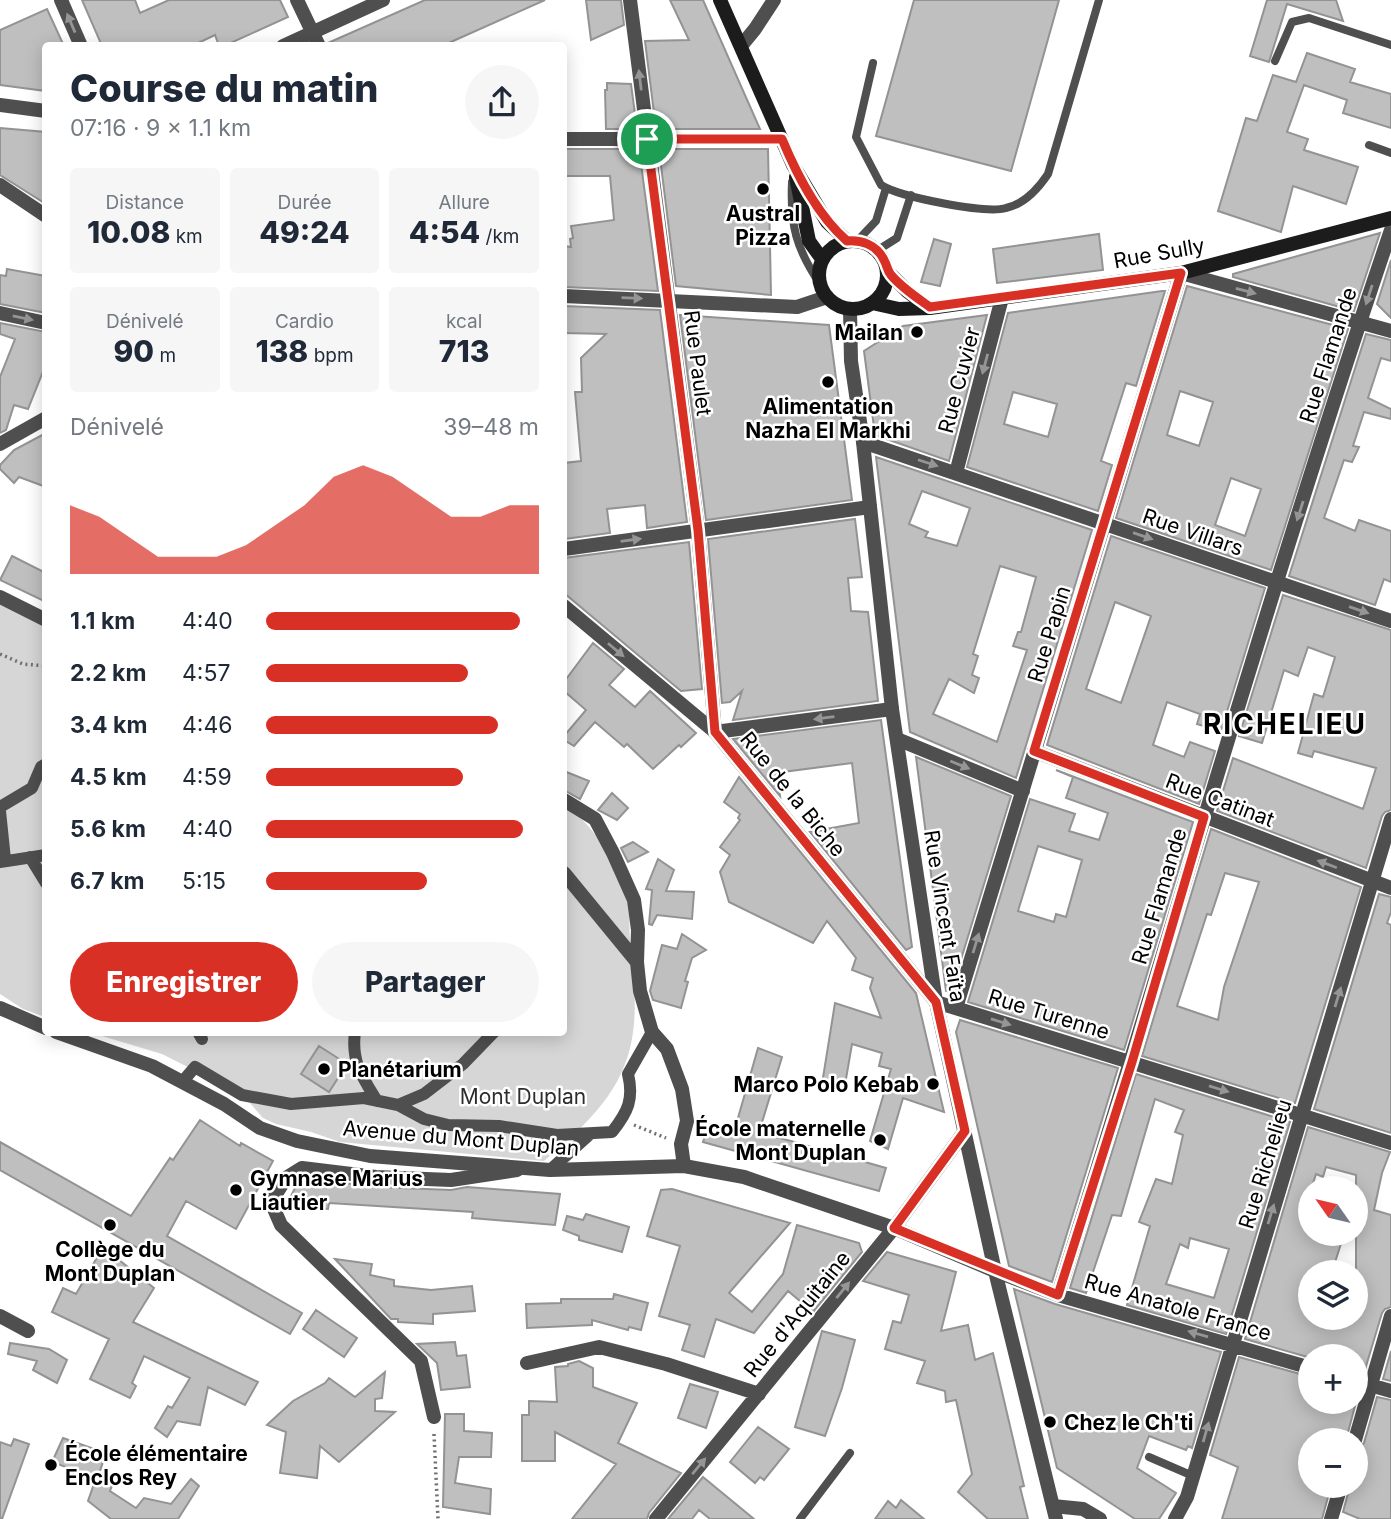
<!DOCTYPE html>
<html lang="fr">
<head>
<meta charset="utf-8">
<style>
  :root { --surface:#fff; --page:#f6f6f7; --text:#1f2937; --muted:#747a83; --accent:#d93025 }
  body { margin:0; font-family:Inter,sans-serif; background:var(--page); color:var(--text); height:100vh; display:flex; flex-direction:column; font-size:26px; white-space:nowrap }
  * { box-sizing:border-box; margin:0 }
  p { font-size:23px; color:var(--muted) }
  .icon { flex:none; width:38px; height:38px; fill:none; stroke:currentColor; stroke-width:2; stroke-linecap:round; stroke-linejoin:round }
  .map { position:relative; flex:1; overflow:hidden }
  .panel { position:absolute; left:42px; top:42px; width:525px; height:994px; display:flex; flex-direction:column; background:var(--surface); border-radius:7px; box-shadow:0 4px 18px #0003 }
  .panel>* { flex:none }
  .needle { width:46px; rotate:304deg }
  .buttons { position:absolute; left:1298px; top:1176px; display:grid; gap:14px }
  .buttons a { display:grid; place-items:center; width:70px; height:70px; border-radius:50%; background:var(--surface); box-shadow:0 4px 18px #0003; font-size:35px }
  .pin { position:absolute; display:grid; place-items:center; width:60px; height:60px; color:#fff; margin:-30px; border:4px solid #fff; border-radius:50%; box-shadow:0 2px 7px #0007 }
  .round { display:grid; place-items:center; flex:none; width:74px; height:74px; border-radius:37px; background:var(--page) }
  .head { display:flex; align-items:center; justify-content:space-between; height:119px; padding:0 28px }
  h1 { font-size:38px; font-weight:800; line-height:52px }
  .stats { display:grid; grid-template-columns:repeat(3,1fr); gap:10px; height:119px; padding:7px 28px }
  .stats div { display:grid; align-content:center; border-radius:7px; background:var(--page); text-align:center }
  .stats b { font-size:30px; font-weight:800 }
  .stats small { font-size:19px; font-weight:400 }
  .stats p { font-size:19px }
  .chart { height:196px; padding:14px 28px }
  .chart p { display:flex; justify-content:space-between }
  .chart svg { width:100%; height:126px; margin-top:7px; fill:var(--accent); opacity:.7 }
  .button { display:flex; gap:14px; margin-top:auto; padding:14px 28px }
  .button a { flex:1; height:80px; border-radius:42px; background:var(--accent); color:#fff; font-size:28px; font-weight:800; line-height:80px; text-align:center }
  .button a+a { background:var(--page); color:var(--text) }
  ul { padding:0 28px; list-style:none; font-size:23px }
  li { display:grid; grid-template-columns:112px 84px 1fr; align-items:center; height:52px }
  li i { height:18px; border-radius:9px; background:var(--accent) }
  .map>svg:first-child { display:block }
  .green { fill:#d6d6d6 }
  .building { fill:#bfbfbf; stroke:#939393; stroke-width:2; fill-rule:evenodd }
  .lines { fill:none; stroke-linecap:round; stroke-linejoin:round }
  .path { stroke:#717171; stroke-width:3.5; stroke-dasharray:2 3.5; stroke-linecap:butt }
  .service { stroke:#4f4f4f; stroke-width:8 }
  .pedestrian { stroke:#4f4f4f; stroke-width:12 }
  .minor { stroke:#4f4f4f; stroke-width:14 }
  .tertiary { stroke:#4f4f4f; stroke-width:14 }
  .secondary { stroke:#1c1c1c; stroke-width:14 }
  .oneway { fill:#959595 }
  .route-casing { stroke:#fff; stroke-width:14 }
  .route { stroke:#d93025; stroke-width:9 }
  .poi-dot { fill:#000; stroke:#fff; stroke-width:2.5 }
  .labels { text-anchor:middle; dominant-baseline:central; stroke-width:5; stroke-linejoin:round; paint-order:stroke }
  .poi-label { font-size:21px; font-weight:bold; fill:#000; stroke:#fff; text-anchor:start }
  .street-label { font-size:21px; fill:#000; stroke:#fff }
  .park-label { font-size:21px; fill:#2d2d2d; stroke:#fff }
  .district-label { font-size:28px; font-weight:bold; letter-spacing:2px; fill:#000; stroke:#fff }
</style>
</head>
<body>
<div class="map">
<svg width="1391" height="1519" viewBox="0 0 1391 1519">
  <rect width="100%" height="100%" fill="#fff"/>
  <path class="green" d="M0,605L45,627V1017L23,1009L0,994Z
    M564,805C594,824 616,862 626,896C630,909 629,925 630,938C634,981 641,1028 623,1069C608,1106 573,1136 544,1161L340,1142L311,1132L276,1124L263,1118L243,1095L162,1054L92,1033L564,1032Z"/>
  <path class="building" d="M82,0H135L140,13L169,0H280L288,17L224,46H219L215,35L192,46H102Z
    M425,0H545L442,46H328V43Z
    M586,0H621L624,25L591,40Z
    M670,0H703L760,129H656L645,41L689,40Z
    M914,0H1059L1011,171L876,136Z
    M1267,0H1336L1343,21L1287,4L1269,62L1250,56Z
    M47,9L64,46H46V91L0,85V30Z
    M1307,53L1355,69L1350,82L1391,94V128L1343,113L1347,100L1304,85L1287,132L1308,139L1304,150L1358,167L1346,204L1293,186L1281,232L1218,211L1246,118L1257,121L1273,75L1296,82Z
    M607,83L631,84L637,129H606L605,90H607Z
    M0,128L46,132V204L0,175Z
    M564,149H639L658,291L564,287V246L571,247L570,239L573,238L571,226L614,220L610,176H564Z
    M659,149H768L771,295L676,286Z
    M1380,233L1354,311L1233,277V274Z
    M1099,234L1103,270L997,283L993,249Z
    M934,239L951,244L940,286L921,282Z
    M1391,260V318L1377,304Z
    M7,269L46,276V313L0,304V275L6,276Z
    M1187,286L1348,329L1271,570L1116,518ZM1180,391L1213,402L1199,446L1167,435ZM1231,478L1261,489L1245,536L1215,525Z
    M1162,291H1165L1136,386L1126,383L1101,461L1112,465L1098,511L967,467L1008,313ZM1013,392L1057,404L1048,437L1004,424Z
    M564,306L660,310L687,522L647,528L645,505L607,509L610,533L564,539V463L581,461L575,392H582L581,358L606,334L564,333Z
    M680,315L829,325L852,500L706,520Z
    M987,315L949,461L875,435L864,351L903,326Z
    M0,323L46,332V364L28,409L14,405L6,430L0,433V377L15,339L0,334Z
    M1366,334L1391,340V361L1381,358L1368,398L1391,409V419L1364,412L1353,446L1359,447L1352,462L1344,460L1324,518L1355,531L1359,520L1391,531V582L1384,579L1375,605L1289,576Z
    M46,433V487L19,477L14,483L0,469V465L14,450Z
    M876,457L1092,530L1016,778L910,732ZM922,491L970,508L957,546L925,537L928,532L909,524ZM1000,566L1036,577L1021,632H1018L1013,646L1027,650L997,742L933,714L949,679L974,693L979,678L972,675L978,656L973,654Z
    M855,519L862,577L848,578L851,611L868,612L878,701L733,720L742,691L730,702L722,703L708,539Z
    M1111,536L1265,588L1221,731L1197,724L1200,714L1167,702L1153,745L1184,757L1190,742L1215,751L1199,804L1047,745ZM1115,602L1151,616L1121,703L1086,689Z
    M689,542L702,689L681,691L564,593V558Z
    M12,556L46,573V602L0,580Z
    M1283,595L1391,630V810L1385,812L1382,816L1366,868L1217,811L1233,758L1363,809L1376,768L1314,751L1312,757L1298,753L1314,694L1323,697L1335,657L1308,647L1298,676L1284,670L1262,743L1239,736Z
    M593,643L624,669L609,685L635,707L650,691L696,733L681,747L679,745L653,769L627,744L624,747L595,722L574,746L564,740V736L586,710L564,691V682Z
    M881,720L912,947L906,950L810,832L859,823L852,763L783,772L778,783L780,796L733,739Z
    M916,757L1011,796L951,992L946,991Z
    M1056,770L1193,822L1124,1050L968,1002L1030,799L1075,814L1069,831L1099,840L1108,813L1066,798L1073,777ZM1038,846L1082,860L1066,917L1056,914L1054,922L1018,911Z
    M564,771L589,781L580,799L564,790Z
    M739,777L916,993L944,1112L903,1098L888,1149L870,1141L891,1069L879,1066L882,1053L852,1044L846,1079L840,1090L822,1084L835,1003L881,1018L870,988L873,978L852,970L856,958L827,921L813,943L729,902L720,872L730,855L720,847L740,820L738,818L740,814L724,802Z
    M612,793L628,808L617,820L598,810Z
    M1211,829L1361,887L1295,1103L1142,1056ZM1225,873L1259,882L1224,987L1218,1020L1177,1006L1207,914L1211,915Z
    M633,842L648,852L628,862L621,848Z
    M658,859L674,870L666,891L694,892L692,919L657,915L652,925L649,924L652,890L646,889Z
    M1379,894L1391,897V912L1387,923L1391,925V1133L1314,1109Z
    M682,934L706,950L692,958L685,981L688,982L681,1008L653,1000L650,991L662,945L677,949Z
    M960,1020L1118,1068L1052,1282L1009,1266L956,1032Z
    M319,1046L347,1064L329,1092L301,1074Z
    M758,1048L782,1057L759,1132L886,1168L879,1191L703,1142L709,1124L734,1132Z
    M1136,1074L1290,1122L1226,1334L1127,1305L1150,1226L1139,1222L1156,1179L1172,1184L1183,1135L1175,1132L1184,1110L1155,1099L1121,1216L1112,1215L1086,1293L1070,1288ZM1190,1238L1229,1249L1214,1298L1166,1284L1180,1244L1188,1248Z
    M200,1120L240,1146L241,1143L273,1161L236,1229L186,1201L167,1236L302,1313L290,1334L0,1170V1142L131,1216L170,1158L173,1160Z
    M1308,1127L1390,1152L1382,1173L1374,1210L1391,1215V1307L1385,1309L1382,1313L1364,1373L1356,1372V1356L1311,1358L1245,1339ZM1326,1167L1356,1175V1318H1311V1272H1332L1344,1234H1311V1224L1301,1221L1316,1174L1323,1177Z
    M304,1178L376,1187L451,1190L467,1187L560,1194L555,1225L472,1218L473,1212L329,1203L328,1209L286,1206L298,1182Z
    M672,1189L790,1223L729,1293L752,1312L783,1274L797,1225L859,1243L862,1252L813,1312L788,1291L754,1333L716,1319L704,1357L682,1350L690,1325L659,1316L680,1246L647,1236L661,1190Z
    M586,1214L629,1227L622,1252L579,1240V1236L563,1230L567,1216L583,1220Z
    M103,1247L154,1288L133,1322L258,1382L245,1405L208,1387L200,1425L177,1421L167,1437L155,1428L168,1406L172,1408L190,1378L144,1356L132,1383L136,1386L130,1398L90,1379L109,1339L52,1312L63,1288L76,1294Z
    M887,1252L956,1272L941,1331L968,1325L975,1360L993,1353L1024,1486L1020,1487L1028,1519H988L958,1492L972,1474L956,1400L946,1402L945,1391L917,1383L925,1361L885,1349L893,1321L901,1323L909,1295L863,1281Z
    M335,1259L372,1264L370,1275L394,1280V1286L431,1290L472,1286L475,1311L433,1314V1324L398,1322V1319H391Z
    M1014,1289L1055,1304L1221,1352L1192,1448L1188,1446L1186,1450L1149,1436L1137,1468L1176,1493L1159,1519H1135L1057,1468Z
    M614,1294L648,1303L641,1330L629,1327L628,1330L592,1320V1325L527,1328L526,1304L561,1303V1299H613Z
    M316,1310L357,1338L344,1357L303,1329Z
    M822,1331L855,1340L842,1388L825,1436L795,1427Z
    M455,1342L457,1356L466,1355L470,1387L441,1390L437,1363L417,1344Z
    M10,1343L49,1349L67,1360L57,1383L33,1370L37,1361L8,1354Z
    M1391,1351V1381L1383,1379Z
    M1239,1357L1311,1377V1402H1356L1346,1440H1311V1486H1331L1322,1519H1222L1238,1467L1210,1455Z
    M579,1361L593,1368V1387L637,1403L618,1443L681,1473L649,1513L647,1519H572L616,1464L555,1432V1461H522V1415H529V1401L557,1402L555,1367L568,1366V1364Z
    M385,1372L382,1398L375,1399V1411L395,1412L339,1462L320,1446L317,1478L280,1473L286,1432L267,1425L293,1401L325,1383L329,1378L355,1397Z
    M690,1384L718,1392L706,1428L678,1418Z
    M1377,1397L1391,1400V1519H1360L1343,1512L1350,1486H1356V1452L1364,1443Z
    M445,1414H464V1431L492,1433L491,1457H459L455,1483L491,1489L490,1514L443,1507Z
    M758,1427L789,1449L764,1480L760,1477L755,1483L730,1462Z
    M63,1438L106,1453L98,1477L113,1483L110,1491L136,1508L144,1498L171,1504L191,1479L199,1486L178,1519H111L88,1501L96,1478L52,1462Z
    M14,1439L29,1444L2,1519L0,1518V1442L11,1446Z
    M703,1477L754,1519H710L699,1510L692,1519H668Z
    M901,1500L924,1519H875L888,1501L896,1508Z"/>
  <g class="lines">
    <path class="path" d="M0,654L23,664L46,666
      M634,1125L666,1138
      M434,1434L438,1519"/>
    <path class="service" d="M1275,61L1292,22L1309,18L1391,45
      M873,63L856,137L881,185C900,197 985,214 1006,208C1025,204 1038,189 1048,174L1099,0
      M1369,145L1391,153
      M792,182C790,226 796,248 820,284
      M858,240L876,221L886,188
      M878,250L897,238L911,195
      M1149,1457L1193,1476
      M800,1519L850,1453"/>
    <path class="pedestrian" d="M0,807L32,788L41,767L46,764
      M0,811L5,859
      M30,857L46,883
      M0,862L46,855
      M198,1032L202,1039
      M355,1032C351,1061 362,1077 377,1101
      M494,1032L463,1064L424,1094L398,1105L424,1119L448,1125L499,1126L557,1135L612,1132C628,1112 634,1099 628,1074L652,1032
      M183,1081L195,1067L242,1095L291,1104L364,1098L398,1105
      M550,1170L589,1135"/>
    <path class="minor" d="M61,0L81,46
      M297,0L319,46
      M630,0L698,530L715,732L892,709
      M283,46L383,0
      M0,105L46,111
      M564,139H782
      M0,185L46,216
      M863,442L1391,621
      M0,444L46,418
      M956,473L1002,298
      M564,549L870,507
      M0,597L46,620
      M564,606L715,732L936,1002L1391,1143
      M897,739L1023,791
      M1034,751L1391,888
      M564,800L595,819L613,853L634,900L638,930L637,962L640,991L652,1032L667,1049L682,1089L687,1121L681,1144L684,1166
      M564,873L637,962
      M956,1008L1181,273L1391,331
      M995,1271L1058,1295L1311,1368
      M1058,1295C1170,940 1271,582 1391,230
      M0,1316L28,1331
      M527,1363L599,1347L666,1364L759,1394
      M1356,1381L1391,1391
      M434,1417L421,1361L281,1225L271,1202L286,1178L302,1168L376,1177L451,1180L517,1170
      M1355,1440L1391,1316
      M1053,1506L1083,1509L1100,1519
      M656,1519L894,1228L965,1131
      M1175,1519L1187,1497L1391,819
      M1331,1519L1341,1486"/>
    <path class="tertiary" d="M741,46L755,29L774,0
      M564,296L797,307L827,297
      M850,309L851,361L863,442L892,709L936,1002L995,1271L1056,1519
      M0,313L46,323
      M0,1008L46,1028
      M56,1032L152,1066L224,1104L260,1128L297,1141L370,1156L550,1170L684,1166L744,1177L894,1228L995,1271"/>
    <path class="secondary" d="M720,0L793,165L827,222L847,241
      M796,177L809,241L822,259
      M819 275a34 34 0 1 1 68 0a34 34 0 1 1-68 0Z
      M888,272L907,291L930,308
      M872,303L899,309L930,308L1181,273L1391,218"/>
  </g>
  <defs><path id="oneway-solid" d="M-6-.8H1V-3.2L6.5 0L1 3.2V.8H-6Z" transform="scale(1.75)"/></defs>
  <g class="oneway">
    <use href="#oneway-solid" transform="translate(71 23) rotate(-113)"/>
    <use href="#oneway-solid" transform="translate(640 80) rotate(-97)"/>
    <use href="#oneway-solid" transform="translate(1246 291) rotate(15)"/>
    <use href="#oneway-solid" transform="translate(1369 295) rotate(108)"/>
    <use href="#oneway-solid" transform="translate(632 298) rotate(2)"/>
    <use href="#oneway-solid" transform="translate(23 318) rotate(12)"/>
    <use href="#oneway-solid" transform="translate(985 364) rotate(105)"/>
    <use href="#oneway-solid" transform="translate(928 463) rotate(18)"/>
    <use href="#oneway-solid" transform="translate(1300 511) rotate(108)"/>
    <use href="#oneway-solid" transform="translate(1143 536) rotate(19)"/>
    <use href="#oneway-solid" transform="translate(631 540) rotate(-8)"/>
    <use href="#oneway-solid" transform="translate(1359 610) rotate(19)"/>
    <use href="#oneway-solid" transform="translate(616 650) rotate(40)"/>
    <use href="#oneway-solid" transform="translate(824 718) rotate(173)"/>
    <use href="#oneway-solid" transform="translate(960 765) rotate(22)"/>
    <use href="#oneway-solid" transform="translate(1327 864) rotate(-159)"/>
    <use href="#oneway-solid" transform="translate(976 943) rotate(-73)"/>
    <use href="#oneway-solid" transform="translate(1338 997) rotate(-73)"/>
    <use href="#oneway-solid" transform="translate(1001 1022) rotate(17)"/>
    <use href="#oneway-solid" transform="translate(1219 1089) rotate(17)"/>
    <use href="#oneway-solid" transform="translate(1271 1214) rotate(-73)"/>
    <use href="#oneway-solid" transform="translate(843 1290) rotate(-51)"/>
    <use href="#oneway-solid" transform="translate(1198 1334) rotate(-164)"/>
    <use href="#oneway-solid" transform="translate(1206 1432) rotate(-74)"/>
    <use href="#oneway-solid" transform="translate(699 1466) rotate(-50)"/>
  </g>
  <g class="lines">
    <defs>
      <path id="route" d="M647,139H782C797,175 817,215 847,241C862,240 877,245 884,260C887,265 887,270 891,275C902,288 916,297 930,307L1181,273L1034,751L1204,817L1132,1062L1058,1295L894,1228L965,1131L936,1002L715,732L698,530Z"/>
    </defs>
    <use href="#route" class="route-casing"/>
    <use href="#route" class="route"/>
  </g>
  <g class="poi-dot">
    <circle cx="763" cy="189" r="7"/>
    <circle cx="917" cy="332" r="7"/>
    <circle cx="828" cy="382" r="7"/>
    <circle cx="324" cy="1069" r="7"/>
    <circle cx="933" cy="1084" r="7"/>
    <circle cx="880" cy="1140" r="7"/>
    <circle cx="236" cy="1190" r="7"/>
    <circle cx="110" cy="1225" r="7"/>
    <circle cx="1050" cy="1422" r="7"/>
    <circle cx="51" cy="1465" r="7"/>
  </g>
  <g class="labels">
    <g class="poi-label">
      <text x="763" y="213" text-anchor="middle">Austral<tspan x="763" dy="24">Pizza</tspan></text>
      <text x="903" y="332" text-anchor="end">Mailan</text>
      <text x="828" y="406" text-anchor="middle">Alimentation<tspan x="828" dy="24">Nazha El Markhi</tspan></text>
      <text x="338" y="1069">Planétarium</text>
      <text x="919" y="1084" text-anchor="end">Marco Polo Kebab</text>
      <text x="866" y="1128" text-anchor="end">École maternelle<tspan x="866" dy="24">Mont Duplan</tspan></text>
      <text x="250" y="1178">Gymnase Marius<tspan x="250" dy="24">Liautier</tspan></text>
      <text x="110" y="1249" text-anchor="middle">Collège du<tspan x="110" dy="24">Mont Duplan</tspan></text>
      <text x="1064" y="1422">Chez le Ch'ti</text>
      <text x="65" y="1453">École élémentaire<tspan x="65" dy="24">Enclos Rey</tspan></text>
    </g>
    <g class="street-label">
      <text transform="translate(1159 253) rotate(-10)">Rue Sully</text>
      <text transform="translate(1328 355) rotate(-72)">Rue Flamande</text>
      <text transform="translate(698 363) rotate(83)">Rue Paulet</text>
      <text transform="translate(959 380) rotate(-75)">Rue Cuvier</text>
      <text transform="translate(1193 532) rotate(19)">Rue Villars</text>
      <text transform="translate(1049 634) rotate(-73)">Rue Papin</text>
      <text transform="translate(793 794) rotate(51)">Rue de la Biche</text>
      <text transform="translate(1220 800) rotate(21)">Rue Catinat</text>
      <text transform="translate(1159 896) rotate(-73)">Rue Flamande</text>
      <text transform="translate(945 916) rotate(81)">Rue Vincent Faïta</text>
      <text transform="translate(1049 1014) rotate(17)">Rue Turenne</text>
      <text transform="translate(461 1138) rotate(5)">Avenue du Mont Duplan</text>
      <text transform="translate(1265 1164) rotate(-73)">Rue Richelieu</text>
      <text transform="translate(1178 1307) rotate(16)">Rue Anatole France</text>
      <text transform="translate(797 1314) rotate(-51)">Rue d'Aquitaine</text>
    </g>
    <g class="park-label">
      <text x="523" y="1096">Mont Duplan</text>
    </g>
    <g class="district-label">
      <text x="1285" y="724">RICHELIEU</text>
    </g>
  </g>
</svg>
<div class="buttons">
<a><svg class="needle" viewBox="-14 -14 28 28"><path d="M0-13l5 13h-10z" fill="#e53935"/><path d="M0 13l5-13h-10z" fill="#747a83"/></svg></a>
<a><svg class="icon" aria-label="layers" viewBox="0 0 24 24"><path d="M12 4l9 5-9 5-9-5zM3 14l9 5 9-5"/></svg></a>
<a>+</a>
<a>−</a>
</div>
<div class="pin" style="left:647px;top:139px;background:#1e9e55"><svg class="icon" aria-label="arrive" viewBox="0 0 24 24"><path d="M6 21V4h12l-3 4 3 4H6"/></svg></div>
<section class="panel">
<div class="head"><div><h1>Course du matin</h1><p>07:16 · 9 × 1.1 km</p></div><a class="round"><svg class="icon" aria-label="share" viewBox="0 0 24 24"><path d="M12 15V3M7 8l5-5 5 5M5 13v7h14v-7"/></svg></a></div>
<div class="stats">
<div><p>Distance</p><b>10.08<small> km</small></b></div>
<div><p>Durée</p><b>49:24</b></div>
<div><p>Allure</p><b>4:54<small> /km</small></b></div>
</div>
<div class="stats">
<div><p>Dénivelé</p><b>90<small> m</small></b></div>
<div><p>Cardio</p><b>138<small> bpm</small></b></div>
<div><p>kcal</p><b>713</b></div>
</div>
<div class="chart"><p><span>Dénivelé</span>39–48 m</p>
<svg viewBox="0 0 160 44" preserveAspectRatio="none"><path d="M0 44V20L10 24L20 31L30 38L40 38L50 38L60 34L70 27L80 20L90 10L100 6L110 10L120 17L130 24L140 24L150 20L160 20V44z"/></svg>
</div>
<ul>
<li><b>1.1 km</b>4:40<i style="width:93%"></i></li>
<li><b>2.2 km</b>4:57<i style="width:74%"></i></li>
<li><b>3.4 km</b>4:46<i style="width:85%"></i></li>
<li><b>4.5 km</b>4:59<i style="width:72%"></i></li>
<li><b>5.6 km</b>4:40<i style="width:94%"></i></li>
<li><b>6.7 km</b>5:15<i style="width:59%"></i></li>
</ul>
<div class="button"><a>Enregistrer</a><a>Partager</a></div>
</section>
</div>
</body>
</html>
